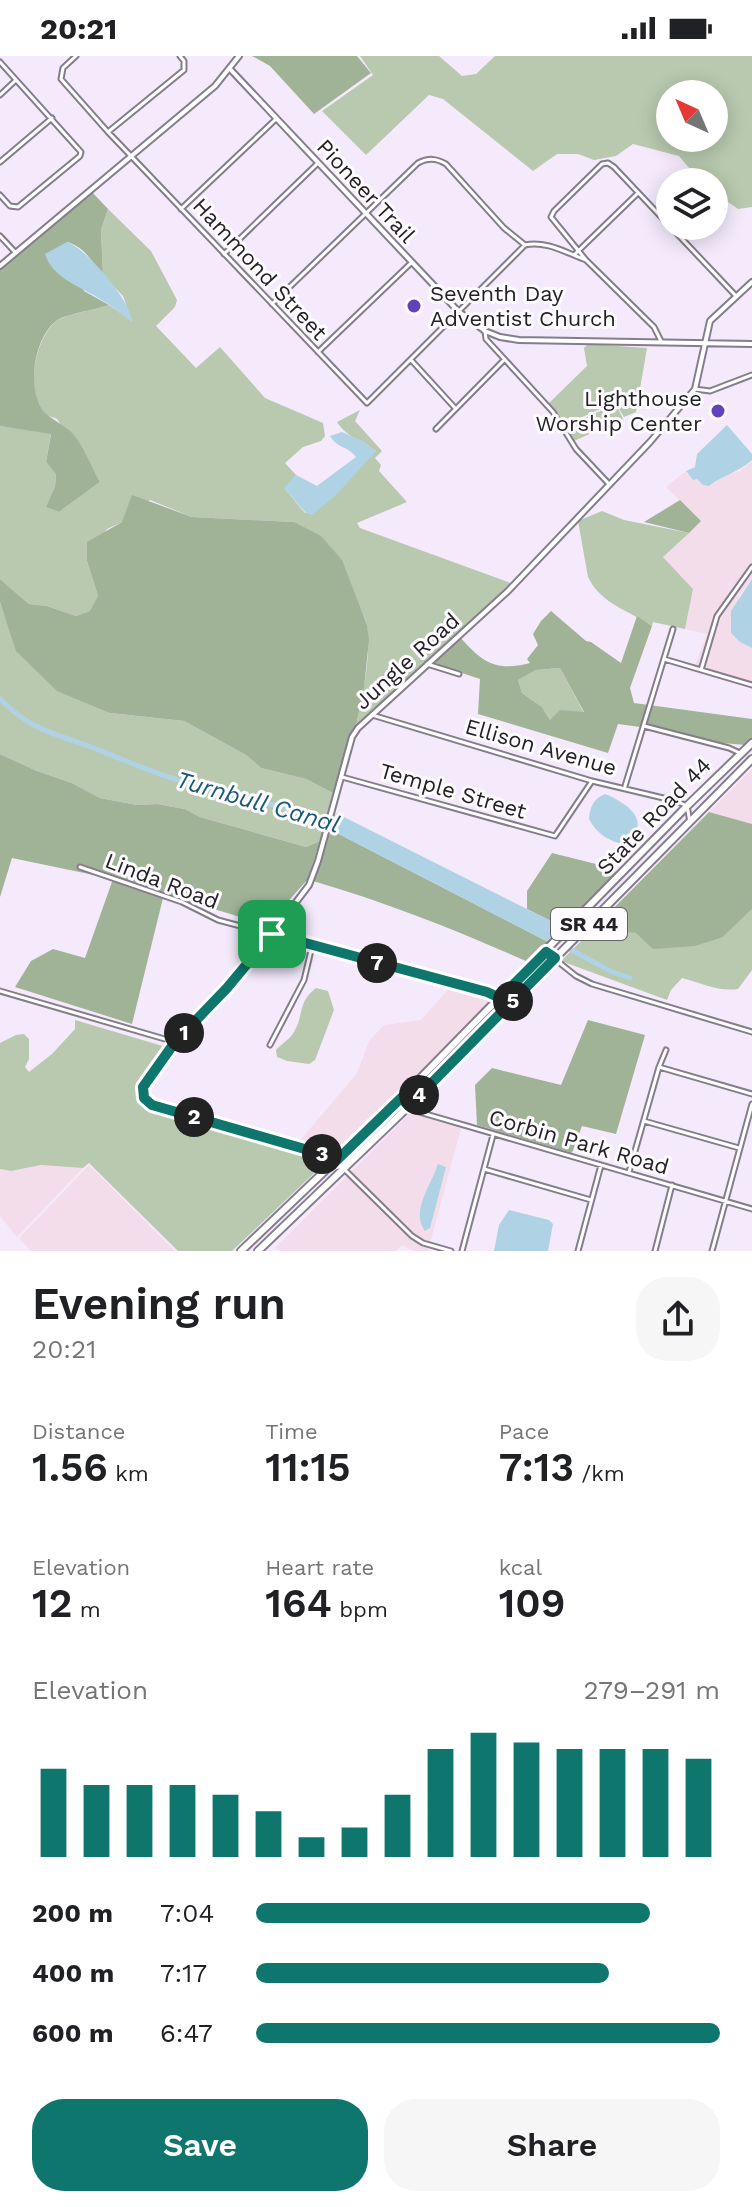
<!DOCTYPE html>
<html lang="en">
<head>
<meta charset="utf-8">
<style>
  :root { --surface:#fff; --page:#f6f6f6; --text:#202124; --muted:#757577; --accent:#0f766e }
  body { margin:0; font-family:"Work Sans",sans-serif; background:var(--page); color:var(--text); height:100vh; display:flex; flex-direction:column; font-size:30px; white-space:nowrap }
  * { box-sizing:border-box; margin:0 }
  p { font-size:26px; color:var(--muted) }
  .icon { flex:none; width:44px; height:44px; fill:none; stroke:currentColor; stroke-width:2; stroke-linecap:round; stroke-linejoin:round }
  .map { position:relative; height:1195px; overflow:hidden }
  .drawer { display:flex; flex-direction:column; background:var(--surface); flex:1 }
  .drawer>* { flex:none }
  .needle { width:52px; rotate:316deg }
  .buttons { position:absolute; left:656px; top:24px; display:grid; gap:16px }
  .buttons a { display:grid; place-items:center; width:72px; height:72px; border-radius:50%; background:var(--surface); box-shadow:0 4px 20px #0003; font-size:40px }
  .pin { position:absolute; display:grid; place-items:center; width:68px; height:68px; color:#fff; margin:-34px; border-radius:16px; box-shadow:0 4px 12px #0006 }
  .km { position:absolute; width:40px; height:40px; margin:-20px; border-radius:50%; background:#222; color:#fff; font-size:22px; line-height:40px; text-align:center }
  .round { display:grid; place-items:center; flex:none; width:84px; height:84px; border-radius:32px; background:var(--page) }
  .summary { display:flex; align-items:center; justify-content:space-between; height:136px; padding:0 32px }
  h1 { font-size:44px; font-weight:600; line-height:60px }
  .figures { display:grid; grid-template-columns:repeat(3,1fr); gap:12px; height:136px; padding:8px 32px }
  .figures div { display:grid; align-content:center }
  .figures b { font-size:40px; font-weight:600 }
  .figures small { font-size:22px; font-weight:400 }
  .figures p { font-size:22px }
  .chart { height:224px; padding:16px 32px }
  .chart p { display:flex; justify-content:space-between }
  .chart svg { width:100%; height:144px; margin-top:8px; stroke:var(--accent); stroke-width:6 }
  .primary-button { display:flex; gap:16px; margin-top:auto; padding:16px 32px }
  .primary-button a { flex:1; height:92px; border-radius:32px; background:var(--accent); color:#fff; font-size:32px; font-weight:600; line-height:92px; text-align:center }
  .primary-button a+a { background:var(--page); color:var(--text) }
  ul { padding:0 32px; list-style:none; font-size:26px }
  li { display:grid; grid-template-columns:128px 96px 1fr; align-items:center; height:60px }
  li i { height:20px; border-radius:10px; background:var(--accent) }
  .status { display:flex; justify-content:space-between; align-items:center; height:56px; padding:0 40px; background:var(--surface); direction:ltr }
  .status svg { height:22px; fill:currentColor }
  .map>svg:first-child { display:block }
  .commercial { fill:#f4ddea }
  .green { fill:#b8c9af; fill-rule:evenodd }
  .forest { fill:#a0b397; fill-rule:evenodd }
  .water { fill:#afd3e4 }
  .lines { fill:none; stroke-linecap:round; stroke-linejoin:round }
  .canal { stroke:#afd3e4; stroke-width:5 }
  .minor-casing { stroke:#857c8c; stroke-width:7 }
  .tertiary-casing { stroke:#857c8c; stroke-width:8 }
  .primary-casing { stroke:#857c8c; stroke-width:10 }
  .minor { stroke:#fff; stroke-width:3 }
  .tertiary { stroke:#fff; stroke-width:4 }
  .primary { stroke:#fff; stroke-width:6 }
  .route-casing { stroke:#fff; stroke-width:16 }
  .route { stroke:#0f766e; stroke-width:10 }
  .poi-dot { fill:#6042bb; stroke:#fdfbfe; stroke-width:3 }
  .labels { text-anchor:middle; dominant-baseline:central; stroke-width:6; stroke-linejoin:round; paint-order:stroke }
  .shield { fill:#fdfbfe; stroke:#656268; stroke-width:2 }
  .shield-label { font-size:20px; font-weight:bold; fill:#242127 }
  .street-label { font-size:22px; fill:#242127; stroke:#fdfbfe }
  .poi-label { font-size:22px; fill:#242127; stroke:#fdfbfe; text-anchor:start }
  .water-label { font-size:24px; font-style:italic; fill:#185a73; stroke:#fdfbfe }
</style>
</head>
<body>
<div class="status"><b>20:21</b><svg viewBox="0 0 49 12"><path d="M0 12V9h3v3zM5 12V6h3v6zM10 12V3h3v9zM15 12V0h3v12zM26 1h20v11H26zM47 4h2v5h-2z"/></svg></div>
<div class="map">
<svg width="752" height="1195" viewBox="0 0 752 1195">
  <rect width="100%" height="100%" fill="#f4eafc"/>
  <path class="commercial" d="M752,404V507L715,559L699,614L694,612L707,578L685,573L693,533L663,501L701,465L666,431L686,415L687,418L710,430L725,419L740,415Z
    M752,516V523L739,539L740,586L752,592V631L703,615L719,561Z
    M752,713V768L709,756Z
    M474,926L500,937L349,1089L333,1100L297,1088L357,1017L369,985L384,969L421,964L453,928Z
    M410,1057H426L463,1065L428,1195H414L402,1189L396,1195H280L275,1192Z
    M41,1109L83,1112L17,1181L0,1160V1113L11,1115Z
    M89,1109L175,1195H31L19,1182Z"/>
  <path class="green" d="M360,0H439L462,20L476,18L495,0H752V151L738,153L714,136V126H701L679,100L633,88L616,100L594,104L578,98H557L533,115L443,43L429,39L366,99L322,55L373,19ZM670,38H714V82H670Z
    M108,153L151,195L177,244L175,251L156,270L196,312L220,291L265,342L323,367L325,380L321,385L303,391L285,407L296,419L285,433L305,457L376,395C363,385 345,380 337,366L360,354L355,365L382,395L375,402L381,409L379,415L407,446L357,467L360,472L511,527L356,670C362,644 373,591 366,566C357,536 314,492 294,466L192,461L150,444L122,466L107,473L87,505L98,540L91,555L76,560L47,550L29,548L0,523V370L51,377L46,406L56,417L55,431L47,451L59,456L100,426L57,363C53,361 49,361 46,358C24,338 35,284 55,266C64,258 95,254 109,249L132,265L123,240L103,219L101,174Z
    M588,288L647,292L636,356L624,361L615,346L565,369L548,348L587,310L584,292Z
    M616,348L623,363L574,385L567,370Z
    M602,455L624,464L689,477L663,501L693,533L685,573L653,566L652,570C628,554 601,548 588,521L578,465Z
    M0,546L6,563L110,657L184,665L246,699L261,712L306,723L333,737L320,785L306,791L200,761L185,753L157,748L137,749L100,742L72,727L37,715L0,698Z
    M560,612L584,657L550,664L542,651L522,637L518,624L536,614Z
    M752,853V914L738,933C718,936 702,927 682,922L671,934L667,944L561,905L591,875L723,881Z
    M316,932L328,935L334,954L315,1004L309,1008L287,1005L277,1001L276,994C282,987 291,983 295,974C304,957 298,946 316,932Z
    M75,964L166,991L141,1030L140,1048L328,1104L232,1195H178L89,1107L83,1112L41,1109L11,1115L0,1113V987L16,979L24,978L29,983V1003L25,1011L29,1016L52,998L75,973Z"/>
  <path class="forest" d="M252,0H357L371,17L314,58L270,10Z
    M92,136L108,153L101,174L103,219C91,205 85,191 67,186L84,235L109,249C95,254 65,258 56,265C34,282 26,334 44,356C52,364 65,369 73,378C85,392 91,411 100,426L59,456L46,451L55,431L56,418L46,406L51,378L0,370V213Z
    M132,439L192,461L294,466L321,480L342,504L367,569L369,584L364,632L356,670L350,680L333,737L306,723L261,712L246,699L184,665L110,657L57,635L16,595L0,546V523L29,548L47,550L76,560L90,555L98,540L87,505V486L122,466Z
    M680,444L701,465L689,477L644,466Z
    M551,555L586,585L591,586L621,607L637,560L652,570L630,632L634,647L752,663V683L746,689L684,684L655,673L618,668L608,697L478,658L480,623L432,607L460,581C482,606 495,616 530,607L527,603L538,589L533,578L541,565ZM560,612L584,656L560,654L550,664L542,651L522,637L518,624L536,614Z
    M0,698L37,715L72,727L100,742L137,749L157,748L185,753L200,761L306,791L320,785L308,823L267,869L164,838L132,968L15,931L31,905L53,893L85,902L113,823L12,802L0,841Z
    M709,756L752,768V853L723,881L695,890L653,893L636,877L591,875Z
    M333,775L550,887L530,907C459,875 388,847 313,825L327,781Z
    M552,797L596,808L619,817L565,872L527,853V835Z
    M588,964L645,979L616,1078L582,1070L572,1097L477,1069L475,1029L492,1012L561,1029Z"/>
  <path class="water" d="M67,186C86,192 132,246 132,266C121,258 111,249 100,243C81,231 52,222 45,198Z
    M727,369L752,398V404C739,416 723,419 709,430L703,429L697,423L693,424L686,415L695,411L697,398Z
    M342,376L363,385L376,395L337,438L312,459L306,457L284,432L296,419L317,430L356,401C348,390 338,393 330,380Z
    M752,523V592L740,586L731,577V555Z
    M605,738C628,747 653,766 626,788C610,787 596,777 589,763C590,751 593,743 605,738Z
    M336,757L565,872L550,887L331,774Z
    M438,1108L446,1111L430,1172L425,1175C410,1155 431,1130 438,1108Z
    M509,1154L549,1164L553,1168L548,1195H494L499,1169Z"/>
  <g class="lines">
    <path class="canal" d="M0,643C32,675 51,676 91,691C120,702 148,715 178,724C231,740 286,749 338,768
      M570,893L612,916L630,922"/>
    <defs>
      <path id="minor" d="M76,0L63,12L61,23L108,76L184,14V5L180,0
        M0,6L81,96L80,100L18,151L10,150L0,139
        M0,39L16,24
        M108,76L367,347L525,189
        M0,106L52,62
        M181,153L276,63
        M0,180L15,196
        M224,198L318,107
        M574,199L638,137
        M272,248L418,107C428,102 436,102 446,108L504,172L525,189C545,184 567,197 586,204
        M485,275L486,283L553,356L576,393L609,428
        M661,285L654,271L586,204L551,161L554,155L602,108L608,107L614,111L736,240
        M318,296L411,207
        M412,305L455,352
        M695,333L710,335L752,319
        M436,373L504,304
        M664,603L752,629
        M427,608L459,618
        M701,614L717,560L752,511
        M372,659L592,725L676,745L687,750L690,766
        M644,670L729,692L742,698
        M342,721L555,780L592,725
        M625,730L673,573
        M80,811L182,846L218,864L494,938L507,951
        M546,896L576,920L592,928L752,976
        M0,935L175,986
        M270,989L304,924L312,890
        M659,1011L752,1038
        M401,1042L419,1056L752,1153
        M644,1065L739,1092
        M344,1113L412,1180L423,1187L451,1195
        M484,1113L591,1144
        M629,1116L659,1011L666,994
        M462,1195L493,1079
        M578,1195L601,1109
        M655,1195L672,1129
        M712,1195L752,1048"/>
      <path id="tertiary" d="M230,13L458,255L485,275L500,281L519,284L752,288
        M0,210L215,30L239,0
        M344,1113L322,1098L152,1049L144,1042L143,1031L175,986L227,932L272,878L309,829L318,805L352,681L358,672L508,535L650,386L695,333L710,265L752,226"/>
      <path id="primary" d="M241,1195L401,1042L687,750L752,687
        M258,1195L409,1050L752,703"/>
    </defs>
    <use href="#minor" class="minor-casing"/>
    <use href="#tertiary" class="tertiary-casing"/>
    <use href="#primary" class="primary-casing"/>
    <use href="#minor" class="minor"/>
    <use href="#tertiary" class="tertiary"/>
    <use href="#primary" class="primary"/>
  </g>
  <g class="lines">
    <defs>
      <path id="route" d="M272,878L487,936L500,942L546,896L555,902L409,1050L401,1042L336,1105L322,1098L152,1049L144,1042L143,1031L175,986L227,932Z"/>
    </defs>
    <use href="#route" class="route-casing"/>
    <use href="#route" class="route"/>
  </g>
  <g class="poi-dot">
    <circle cx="414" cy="250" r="8"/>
    <circle cx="718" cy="355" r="8"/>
  </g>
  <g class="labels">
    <rect class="shield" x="551" y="852" width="76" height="32" rx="6"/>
    <g class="shield-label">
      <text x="589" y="868">SR 44</text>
    </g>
    <g class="street-label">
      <text transform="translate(366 135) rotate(47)">Pioneer Trail</text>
      <text transform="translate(260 213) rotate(47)">Hammond Street</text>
      <text transform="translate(407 605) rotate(-42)">Jungle Road</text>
      <text transform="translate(541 691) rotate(16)">Ellison Avenue</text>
      <text transform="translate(453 735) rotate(16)">Temple Street</text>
      <text transform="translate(654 760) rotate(-46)">State Road 44</text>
      <text transform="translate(162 825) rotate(21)">Linda Road</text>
      <text transform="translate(579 1086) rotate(16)">Corbin Park Road</text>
    </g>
    <g class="poi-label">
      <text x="430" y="237">Seventh Day<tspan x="430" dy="25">Adventist Church</tspan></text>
      <text x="702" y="342" text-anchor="end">Lighthouse<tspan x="702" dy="25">Worship Center</tspan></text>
    </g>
    <g class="water-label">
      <text transform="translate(258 746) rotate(16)">Turnbull Canal</text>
    </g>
  </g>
</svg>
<div class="buttons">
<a><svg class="needle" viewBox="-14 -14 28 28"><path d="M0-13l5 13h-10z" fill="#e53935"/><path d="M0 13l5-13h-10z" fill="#757577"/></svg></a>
<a><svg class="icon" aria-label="layers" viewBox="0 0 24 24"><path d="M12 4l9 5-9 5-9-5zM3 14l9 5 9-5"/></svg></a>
</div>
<div class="pin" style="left:272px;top:878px;background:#1e9e55"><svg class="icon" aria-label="arrive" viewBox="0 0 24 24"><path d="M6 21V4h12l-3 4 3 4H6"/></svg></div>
<b class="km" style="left:184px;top:977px">1</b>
<b class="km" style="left:194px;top:1061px">2</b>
<b class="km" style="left:322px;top:1098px">3</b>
<b class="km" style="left:419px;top:1039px">4</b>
<b class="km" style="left:513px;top:945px">5</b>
<b class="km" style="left:377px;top:907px">7</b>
</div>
<section class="drawer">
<div class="summary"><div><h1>Evening run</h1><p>20:21</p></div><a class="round"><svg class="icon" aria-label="share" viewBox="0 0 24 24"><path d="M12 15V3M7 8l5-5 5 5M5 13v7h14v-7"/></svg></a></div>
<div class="figures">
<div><p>Distance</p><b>1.56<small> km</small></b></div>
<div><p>Time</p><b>11:15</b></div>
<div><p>Pace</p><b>7:13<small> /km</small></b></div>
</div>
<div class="figures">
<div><p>Elevation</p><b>12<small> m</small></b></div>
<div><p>Heart rate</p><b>164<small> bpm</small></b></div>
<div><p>kcal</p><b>109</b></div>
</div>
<div class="chart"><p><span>Elevation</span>279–291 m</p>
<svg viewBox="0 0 160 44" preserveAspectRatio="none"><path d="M5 44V17M15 44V22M25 44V22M35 44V22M45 44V25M55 44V30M65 44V38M75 44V35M85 44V25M95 44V11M105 44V6M115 44V9M125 44V11M135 44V11M145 44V11M155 44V14"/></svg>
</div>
<ul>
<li><b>200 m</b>7:04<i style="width:85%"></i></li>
<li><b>400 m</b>7:17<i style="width:76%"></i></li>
<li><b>600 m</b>6:47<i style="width:100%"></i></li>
</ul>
<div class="primary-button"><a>Save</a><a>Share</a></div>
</section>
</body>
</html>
